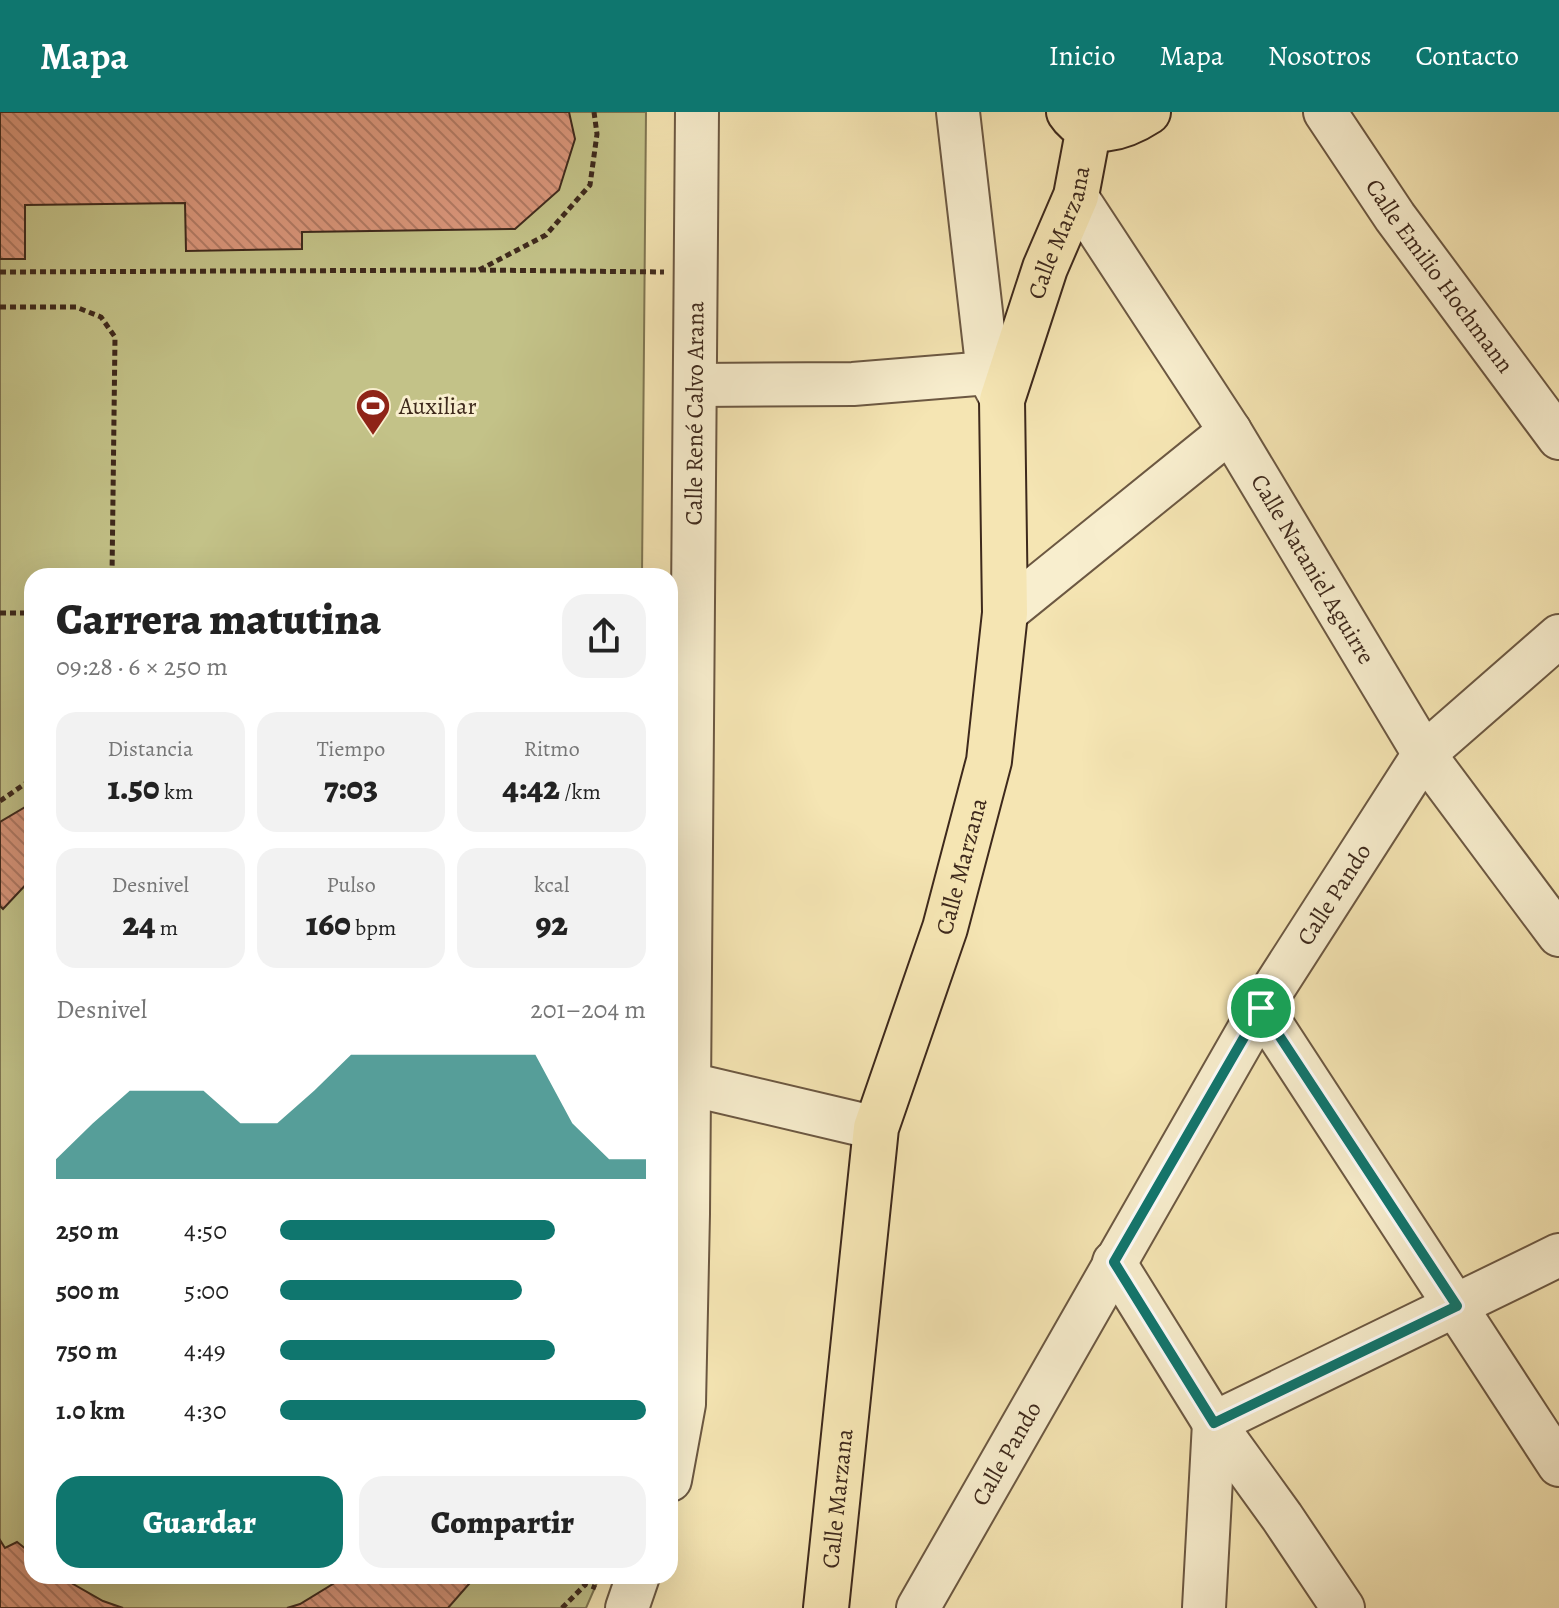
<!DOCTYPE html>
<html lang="es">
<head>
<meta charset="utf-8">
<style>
  :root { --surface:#fff; --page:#f2f2f2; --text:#222; --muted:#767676; --accent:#0f766e }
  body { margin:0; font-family:Alegreya,serif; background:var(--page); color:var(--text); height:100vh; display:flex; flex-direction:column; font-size:30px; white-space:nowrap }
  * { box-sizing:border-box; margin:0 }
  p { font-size:26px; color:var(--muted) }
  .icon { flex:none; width:44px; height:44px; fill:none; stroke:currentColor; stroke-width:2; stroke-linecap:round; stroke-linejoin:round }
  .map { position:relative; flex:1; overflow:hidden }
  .sheet { position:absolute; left:24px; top:456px; width:654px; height:1016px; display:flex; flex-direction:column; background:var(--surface); border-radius:24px; box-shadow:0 8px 32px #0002 }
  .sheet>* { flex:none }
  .pin { position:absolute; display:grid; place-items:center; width:68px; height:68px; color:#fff; margin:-34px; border:4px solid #fff; border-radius:50%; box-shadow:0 2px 8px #0007 }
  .round { display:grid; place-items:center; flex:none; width:84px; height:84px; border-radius:24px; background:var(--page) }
  .summary { display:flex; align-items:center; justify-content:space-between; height:136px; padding:0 32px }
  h1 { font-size:44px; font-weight:800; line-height:60px }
  .figures { display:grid; grid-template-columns:repeat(3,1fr); gap:12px; height:136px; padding:8px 32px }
  .figures div { display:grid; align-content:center; border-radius:20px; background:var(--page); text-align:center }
  .figures b { font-size:34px; font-weight:800 }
  .figures small { font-size:22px; font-weight:400 }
  .figures p { font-size:22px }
  .chart { height:224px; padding:16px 32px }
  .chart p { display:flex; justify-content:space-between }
  .chart svg { width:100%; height:144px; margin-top:8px; fill:var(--accent); opacity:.7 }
  .cta { display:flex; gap:16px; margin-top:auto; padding:16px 32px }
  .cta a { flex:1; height:92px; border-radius:24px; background:var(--accent); color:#fff; font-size:32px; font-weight:800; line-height:92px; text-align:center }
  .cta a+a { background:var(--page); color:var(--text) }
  ul { padding:0 32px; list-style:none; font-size:26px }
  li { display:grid; grid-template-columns:128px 96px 1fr; align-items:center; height:60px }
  li i { height:20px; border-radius:10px; background:var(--accent) }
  header { display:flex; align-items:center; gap:48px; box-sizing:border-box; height:112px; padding:0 40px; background:var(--accent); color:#fff }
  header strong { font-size:38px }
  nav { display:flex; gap:44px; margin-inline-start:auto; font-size:28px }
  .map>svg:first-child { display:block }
  .garden { fill:#c3c288; stroke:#807652; stroke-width:2 }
  .building { fill:url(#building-back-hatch); stroke:#3e291c; stroke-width:2 }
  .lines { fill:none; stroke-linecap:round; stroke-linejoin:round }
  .minor-casing { stroke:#6c5842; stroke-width:46 }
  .major-casing { stroke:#3e291c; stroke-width:48 }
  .path { stroke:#3e291c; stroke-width:5; stroke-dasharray:6 4; stroke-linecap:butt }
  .minor { stroke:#f8eece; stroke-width:42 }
  .major { stroke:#f5e5b3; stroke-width:44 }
  .route-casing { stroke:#fff; stroke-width:16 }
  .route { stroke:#0f766e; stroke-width:10 }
  .labels { text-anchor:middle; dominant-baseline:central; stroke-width:6; stroke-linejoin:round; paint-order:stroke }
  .street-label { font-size:24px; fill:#3e291c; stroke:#f8eece }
  .poi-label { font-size:24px; fill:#3e291c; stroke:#f8eece; text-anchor:start }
</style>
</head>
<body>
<header>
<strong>Mapa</strong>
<nav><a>Inicio</a><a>Mapa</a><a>Nosotros</a><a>Contacto</a></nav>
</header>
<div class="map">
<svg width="1559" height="1496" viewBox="0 0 1559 1496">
  <defs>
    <pattern id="building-back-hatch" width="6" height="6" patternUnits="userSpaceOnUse" patternTransform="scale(2)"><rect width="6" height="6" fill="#da967b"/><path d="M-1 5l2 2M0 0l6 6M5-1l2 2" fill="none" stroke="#b27a64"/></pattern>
  </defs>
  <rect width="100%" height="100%" fill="#f5e5b3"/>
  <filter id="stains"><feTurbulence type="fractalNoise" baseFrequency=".0025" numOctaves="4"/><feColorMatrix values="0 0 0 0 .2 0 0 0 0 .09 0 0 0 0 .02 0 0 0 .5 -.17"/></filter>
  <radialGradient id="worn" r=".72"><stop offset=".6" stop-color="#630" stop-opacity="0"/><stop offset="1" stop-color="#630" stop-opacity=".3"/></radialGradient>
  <path class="garden" d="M0,0H646L642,464H32V1464H600L586,1496H0Z"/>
  <path class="building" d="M0,0H569L575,27L559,78L515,117L302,120V137L186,139L185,91L25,93V147H0Z
    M32,691V766L3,797L0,794V710Z
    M0,1428L5,1436L17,1430L32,1442V1464H59L103,1489L123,1496H0Z
    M346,1464H476L448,1496H287L300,1492Z"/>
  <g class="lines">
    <defs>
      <g id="minor">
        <path d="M958,0L988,261L1002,288"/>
        <path id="s1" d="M1325,0L1395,105L1559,326"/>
        <path id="s2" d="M1076,84L1230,319L1424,642L1559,823"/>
        <path d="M696,273L853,272L988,261"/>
        <path d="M1005,501L1230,319"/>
        <path d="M1261,896L1559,1353"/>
        <path d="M689,972L876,1016"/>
        <path d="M1114,1150L1214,1311L1282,1405L1343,1496"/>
        <path d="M1214,1311L1559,1143"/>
        <path id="s3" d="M670,1368L684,1292L688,1102L697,0"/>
        <path d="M627,1496L638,1464"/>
        <path id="s4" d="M918,1496L1261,896L1424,642L1559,524"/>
        <path d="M1204,1496L1214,1311"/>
      </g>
      <g id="major">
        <path d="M1069,0C1088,29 1125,15 1148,0"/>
        <path id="s5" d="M826,1496L876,1016L945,816L989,649L1005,501L1002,288L1045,156L1076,84L1089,15"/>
      </g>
    </defs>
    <use href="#minor" class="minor-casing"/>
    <use href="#major" class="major-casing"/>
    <path class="path" d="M479,158L546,123L590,73L597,22L594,0
      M0,160L478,158L664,160
      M0,195H76L101,205L115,225L112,464
      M0,501H32
      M0,689L32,667
      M573,1464L586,1472
      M562,1496L586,1472L596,1476"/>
    <use href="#minor" class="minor"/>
    <use href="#major" class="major"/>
  </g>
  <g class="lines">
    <defs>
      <path id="route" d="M1261,896L1457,1194L1214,1311L1114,1150Z"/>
    </defs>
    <use href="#route" class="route-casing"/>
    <use href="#route" class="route"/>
  </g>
  <defs>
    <symbol id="stadium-pin" viewBox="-11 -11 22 30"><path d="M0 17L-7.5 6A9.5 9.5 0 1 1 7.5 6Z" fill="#8f2418" stroke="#f8eece"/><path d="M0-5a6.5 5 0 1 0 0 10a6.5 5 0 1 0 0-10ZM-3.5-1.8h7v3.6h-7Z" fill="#fff"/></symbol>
  </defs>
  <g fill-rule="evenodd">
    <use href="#stadium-pin" x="353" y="274" width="40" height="54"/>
  </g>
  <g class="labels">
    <g class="street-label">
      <text stroke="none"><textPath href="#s5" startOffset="1406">Calle Marzana</textPath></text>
      <text stroke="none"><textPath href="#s1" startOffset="200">Calle Emilio Hochmann</textPath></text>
      <text stroke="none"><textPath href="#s3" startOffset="1068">Calle René Calvo Arana</textPath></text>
      <text stroke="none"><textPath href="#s2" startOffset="442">Calle Nataniel Aguirre</textPath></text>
      <text stroke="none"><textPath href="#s5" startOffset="758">Calle Marzana</textPath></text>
      <text stroke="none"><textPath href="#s4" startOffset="826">Calle Pando</textPath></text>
      <text stroke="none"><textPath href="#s4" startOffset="178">Calle Pando</textPath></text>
      <text stroke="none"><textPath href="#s5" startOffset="110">Calle Marzana</textPath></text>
    </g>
    <g class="poi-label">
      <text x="399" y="294">Auxiliar</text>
    </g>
  </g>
  <rect width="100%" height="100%" filter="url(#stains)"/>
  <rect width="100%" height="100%" fill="url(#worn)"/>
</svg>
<div class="pin" style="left:1261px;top:896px;background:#1e9e55"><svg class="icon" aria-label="arrive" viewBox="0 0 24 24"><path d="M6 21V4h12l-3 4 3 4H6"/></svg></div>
<section class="sheet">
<div class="summary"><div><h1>Carrera matutina</h1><p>09:28 · 6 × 250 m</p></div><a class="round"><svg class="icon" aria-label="share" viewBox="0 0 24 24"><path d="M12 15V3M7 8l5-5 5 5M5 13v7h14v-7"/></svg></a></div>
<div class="figures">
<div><p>Distancia</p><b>1.50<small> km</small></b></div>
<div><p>Tiempo</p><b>7:03</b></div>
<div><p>Ritmo</p><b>4:42<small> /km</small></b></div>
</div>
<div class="figures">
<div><p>Desnivel</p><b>24<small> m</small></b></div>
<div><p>Pulso</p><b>160<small> bpm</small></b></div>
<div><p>kcal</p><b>92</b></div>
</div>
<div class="chart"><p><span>Desnivel</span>201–204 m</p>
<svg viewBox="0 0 160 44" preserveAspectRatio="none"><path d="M0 44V38L10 27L20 17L30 17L40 17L50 27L60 27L70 17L80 6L90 6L100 6L110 6L120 6L130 6L140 27L150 38L160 38V44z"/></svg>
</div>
<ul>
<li><b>250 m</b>4:50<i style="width:75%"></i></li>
<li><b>500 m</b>5:00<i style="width:66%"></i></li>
<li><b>750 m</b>4:49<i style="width:75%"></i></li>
<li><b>1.0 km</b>4:30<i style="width:100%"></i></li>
</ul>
<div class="cta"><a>Guardar</a><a>Compartir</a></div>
</section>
</div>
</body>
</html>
